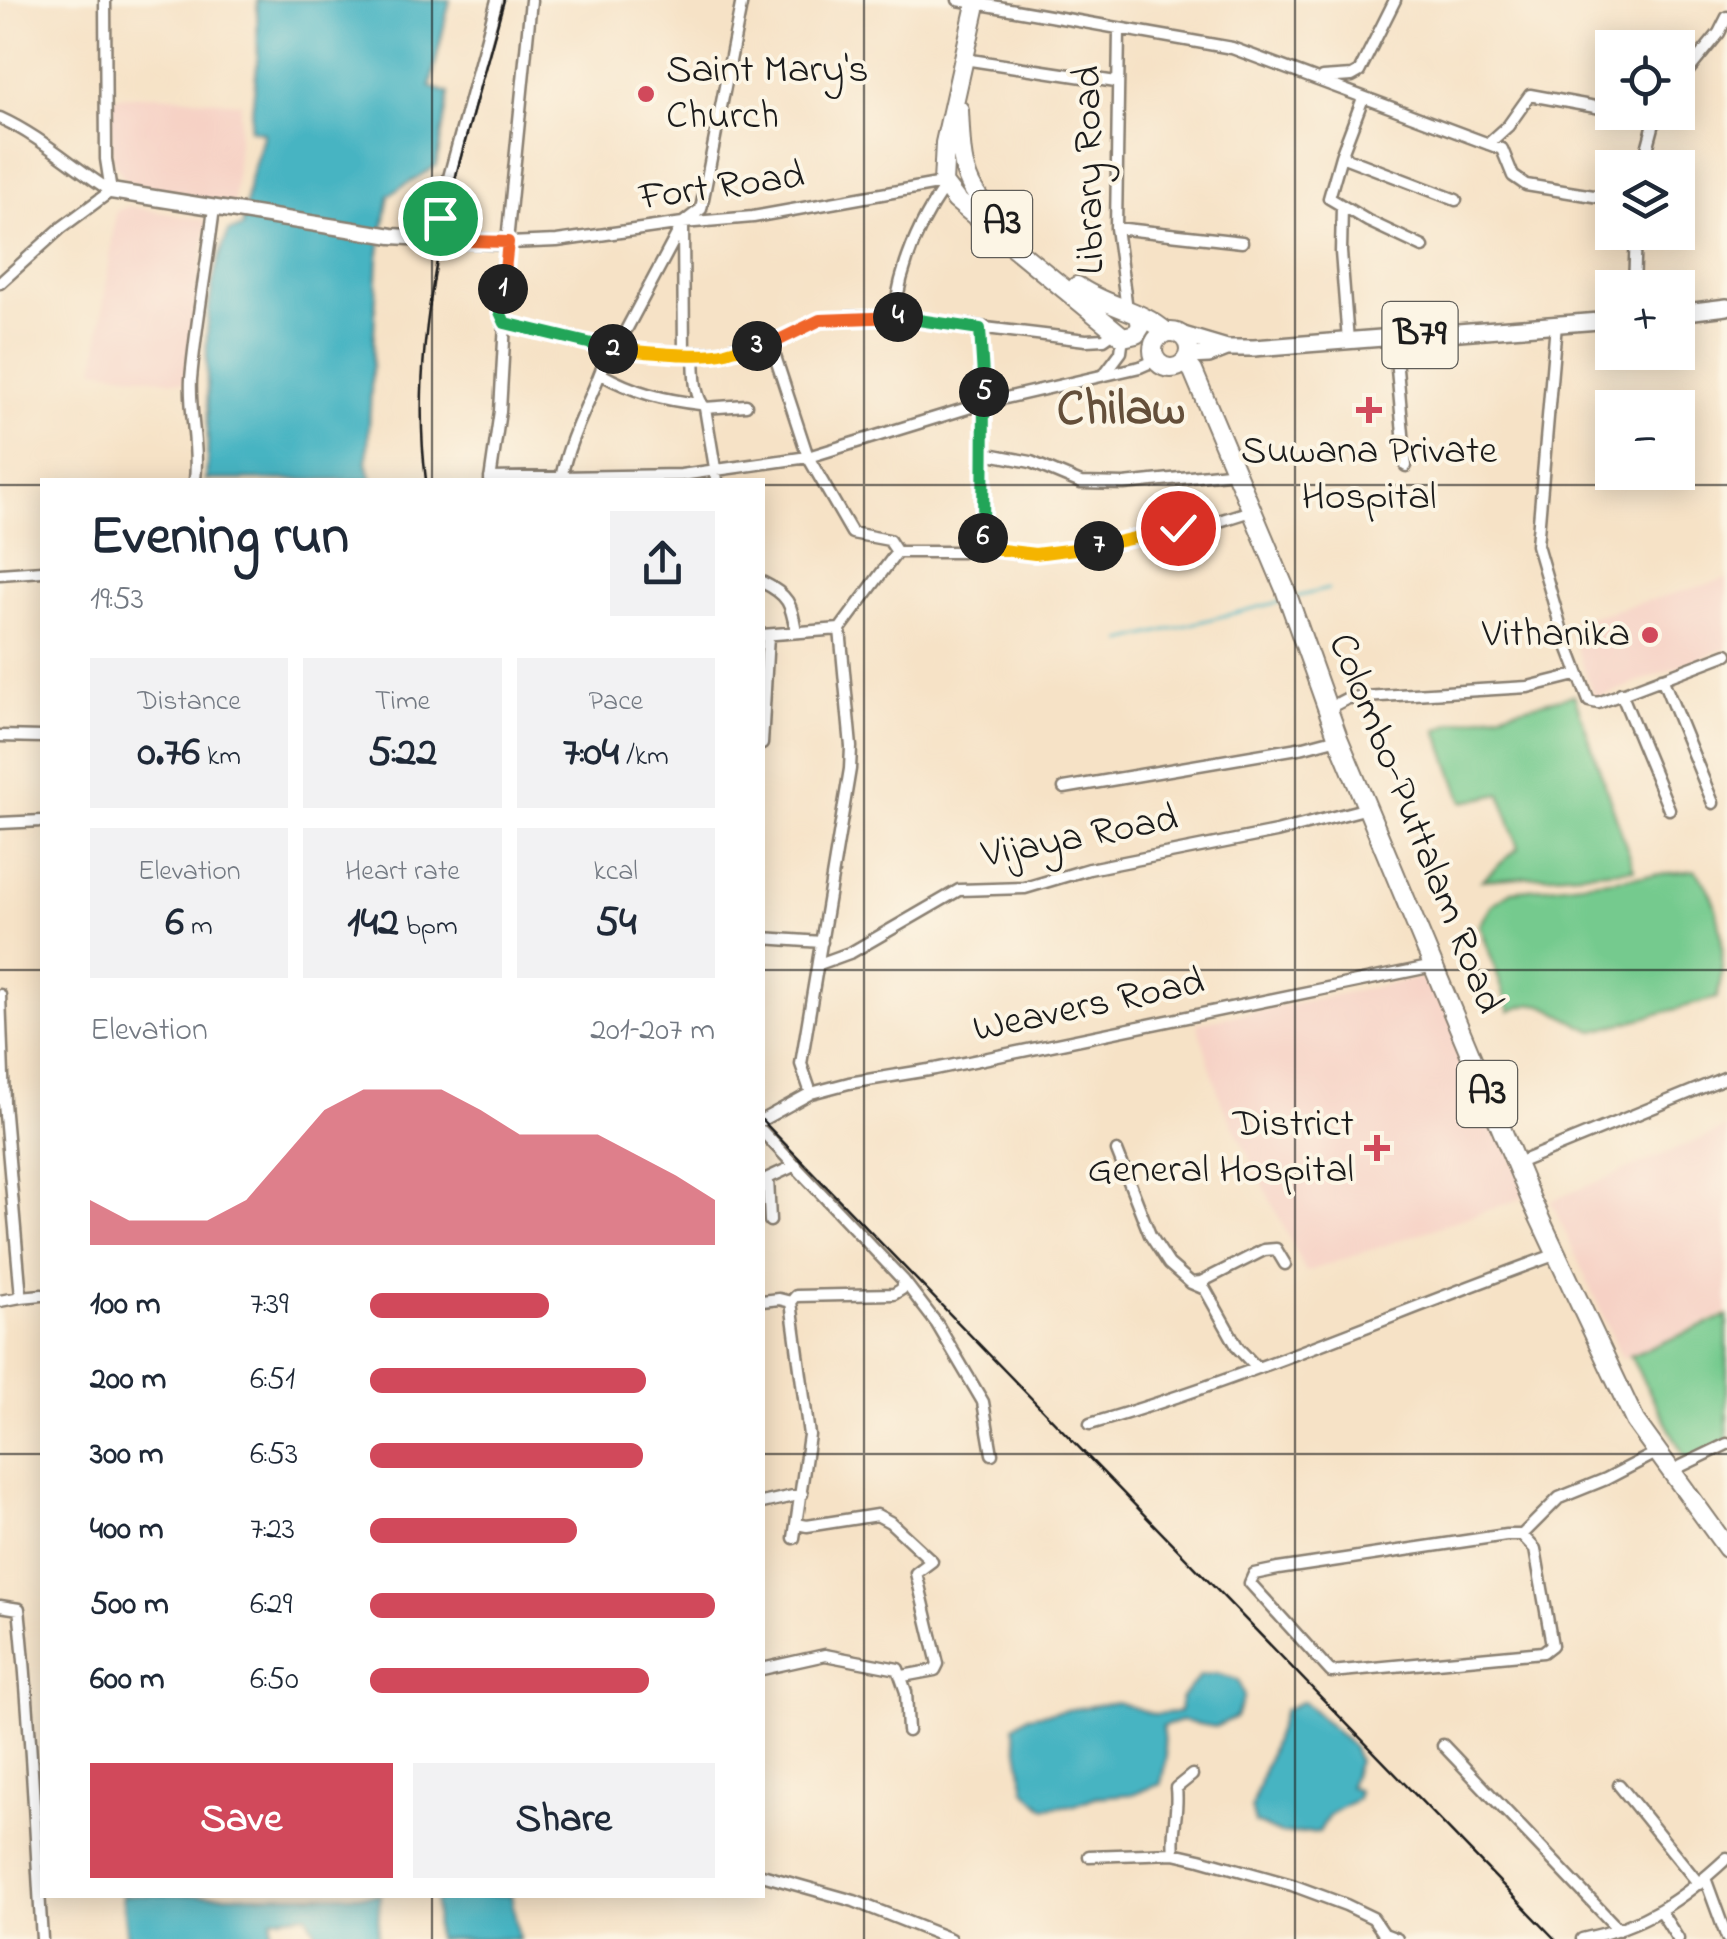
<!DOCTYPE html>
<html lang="en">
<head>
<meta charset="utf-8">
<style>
  :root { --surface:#fff; --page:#f2f2f3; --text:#1f2937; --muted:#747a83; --accent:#d1495b }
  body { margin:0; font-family:"Indie Flower",sans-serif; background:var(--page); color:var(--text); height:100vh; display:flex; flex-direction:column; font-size:38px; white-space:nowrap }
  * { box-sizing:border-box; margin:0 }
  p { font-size:32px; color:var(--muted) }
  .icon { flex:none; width:55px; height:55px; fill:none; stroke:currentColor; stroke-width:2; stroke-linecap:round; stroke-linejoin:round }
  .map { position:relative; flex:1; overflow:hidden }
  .side { position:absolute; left:40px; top:478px; width:725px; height:1420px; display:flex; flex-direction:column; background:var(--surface); border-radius:0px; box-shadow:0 5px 25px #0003 }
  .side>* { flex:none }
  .tools { position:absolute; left:1595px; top:30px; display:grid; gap:20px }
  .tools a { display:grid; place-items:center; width:100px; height:100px; border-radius:0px; background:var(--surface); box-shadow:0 5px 25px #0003; font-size:50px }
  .pin { position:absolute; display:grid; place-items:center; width:85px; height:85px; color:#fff; margin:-42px; border:5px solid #fff; border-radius:50%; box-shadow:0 2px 10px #0007 }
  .km { position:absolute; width:50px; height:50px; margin:-25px; border-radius:50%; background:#222; color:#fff; font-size:28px; line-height:50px; text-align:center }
  .round { display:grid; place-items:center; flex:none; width:105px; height:105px; border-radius:0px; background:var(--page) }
  .summary { display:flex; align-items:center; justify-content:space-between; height:170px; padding:0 50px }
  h1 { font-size:55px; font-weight:700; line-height:75px }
  .figures { display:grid; grid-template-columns:repeat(3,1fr); gap:15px; height:170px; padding:10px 50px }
  .figures div { display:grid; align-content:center; border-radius:0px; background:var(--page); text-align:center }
  .figures b { font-size:42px; font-weight:700 }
  .figures small { font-size:28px; font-weight:400 }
  .figures p { font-size:28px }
  .chart { height:280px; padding:20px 50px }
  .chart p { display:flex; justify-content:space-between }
  .chart svg { width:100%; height:180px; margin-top:10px; fill:var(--accent); opacity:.7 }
  .primary-button { display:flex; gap:20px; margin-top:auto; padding:20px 50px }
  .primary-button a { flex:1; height:115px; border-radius:0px; background:var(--accent); color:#fff; font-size:40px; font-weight:700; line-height:115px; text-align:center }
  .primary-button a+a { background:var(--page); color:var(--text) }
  ul { padding:0 50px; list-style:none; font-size:32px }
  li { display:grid; grid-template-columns:160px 120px 1fr; align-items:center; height:75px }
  li i { height:25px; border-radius:12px; background:var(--accent) }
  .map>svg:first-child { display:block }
  .built { fill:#f6d1c5 }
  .green { fill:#74ca8e; stroke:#487355; stroke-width:2.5 }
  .water { fill:#46b4c2; stroke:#31686f; stroke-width:2.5 }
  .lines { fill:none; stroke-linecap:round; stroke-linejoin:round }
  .stream { stroke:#46b4c2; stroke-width:2.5 }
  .street-casing { stroke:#897f71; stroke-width:15 }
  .secondary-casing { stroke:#897f71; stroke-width:19 }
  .primary-casing { stroke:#897f71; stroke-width:20 }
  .highway-casing { stroke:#897f71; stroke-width:22 }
  .street { stroke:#fff; stroke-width:10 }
  .secondary { stroke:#fff; stroke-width:14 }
  .primary { stroke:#fff; stroke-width:15 }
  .highway { stroke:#fff; stroke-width:18 }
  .rail { stroke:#1c1c1c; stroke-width:2.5 }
  .split-1-casing { stroke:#fff; stroke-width:20 }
  .split-2-casing { stroke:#fff; stroke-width:20 }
  .split-3-casing { stroke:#fff; stroke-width:20 }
  .split-4-casing { stroke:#fff; stroke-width:20 }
  .split-5-casing { stroke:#fff; stroke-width:20 }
  .split-6-casing { stroke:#fff; stroke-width:20 }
  .split-7-casing { stroke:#fff; stroke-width:20 }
  .split-8-casing { stroke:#fff; stroke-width:20 }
  .split-1 { stroke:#f0652b; stroke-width:12 }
  .split-2 { stroke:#22a559; stroke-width:12 }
  .split-3 { stroke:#f5b400; stroke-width:12 }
  .split-4 { stroke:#f0652b; stroke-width:12 }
  .split-5 { stroke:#22a559; stroke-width:12 }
  .split-6 { stroke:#22a559; stroke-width:12 }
  .split-7 { stroke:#f5b400; stroke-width:12 }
  .split-8 { stroke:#f5b400; stroke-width:12 }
  .grid { fill:none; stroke:#1c1c1c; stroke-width:2.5; stroke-opacity:0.55 }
  .poi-dot { fill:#d1495b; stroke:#fcf5e5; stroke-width:4 }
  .labels { text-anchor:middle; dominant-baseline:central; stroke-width:8; stroke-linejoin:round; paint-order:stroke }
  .shield { fill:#fcf5e5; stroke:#5f5d58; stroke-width:2.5 }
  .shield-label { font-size:38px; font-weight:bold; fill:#1c1c1c }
  .poi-label { font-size:40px; fill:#1c1c1c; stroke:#fcf5e5; text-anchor:end }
  .street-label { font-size:40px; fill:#1c1c1c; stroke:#fcf5e5 }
  .district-label { font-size:50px; font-weight:bold; fill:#644f3a; stroke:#fcf5e5 }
</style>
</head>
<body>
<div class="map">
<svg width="1727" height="1939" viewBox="0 0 1727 1939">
  <rect width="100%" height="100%" fill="#fcf5e5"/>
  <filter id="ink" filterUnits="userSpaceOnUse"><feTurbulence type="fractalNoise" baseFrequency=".01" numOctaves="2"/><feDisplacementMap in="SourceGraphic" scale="20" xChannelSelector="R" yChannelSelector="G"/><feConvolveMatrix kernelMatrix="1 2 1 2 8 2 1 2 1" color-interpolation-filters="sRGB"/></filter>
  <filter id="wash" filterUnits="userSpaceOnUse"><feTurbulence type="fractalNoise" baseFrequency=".0048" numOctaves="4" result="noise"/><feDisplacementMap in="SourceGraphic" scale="40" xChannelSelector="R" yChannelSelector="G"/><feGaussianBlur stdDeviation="2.25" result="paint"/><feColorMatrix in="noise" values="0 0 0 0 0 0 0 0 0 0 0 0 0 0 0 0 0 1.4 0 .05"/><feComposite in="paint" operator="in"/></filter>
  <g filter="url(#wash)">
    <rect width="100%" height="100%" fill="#f6e2c6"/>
    <path class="built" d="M158,95L241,103L234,209L127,183L113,161L109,97Z
      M128,206L207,221L186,383L95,369L116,211Z
      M1727,579V648L1595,699L1567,623Z
      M1438,974L1529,1196L1306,1272L1221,1101L1197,1023Z
      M1727,1128V1313L1622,1358L1551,1201Z"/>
    <path class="green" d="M1574,695L1634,869L1482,880L1518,848L1501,794L1463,802L1437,730L1450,724Z
      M1695,870C1724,901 1727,959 1717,998L1595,1031C1576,1026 1550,1004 1535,1004C1527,1004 1517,1009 1510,1011L1480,925L1492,905L1512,891Z
      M1727,1316V1440L1687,1461L1630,1356Z"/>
    <path class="water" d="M257,0H450L430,87L449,93L436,166L389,195L378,258L367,464L372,480H206C214,393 192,315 229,231L242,228L249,183L264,133L250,129L258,57Z
      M1216,1674L1238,1680L1244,1697L1236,1717L1215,1727L1181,1721L1162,1727L1166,1758L1161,1784L1132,1794L1095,1797L1075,1805L1044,1808L1025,1790L1014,1726L1028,1716L1117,1702L1153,1714L1179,1712L1181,1698L1200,1676Z
      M1303,1701L1353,1747L1358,1761L1349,1786L1358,1791L1357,1799L1329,1815L1319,1832L1281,1834L1255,1823L1251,1808L1284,1710Z
      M122,1895H380L377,1939H319L307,1914L272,1918L270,1939H127Z
      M455,1895H511L519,1939H436L435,1901Z"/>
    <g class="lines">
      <path class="stream" d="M1296,597L1328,589
        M1123,641L1283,601"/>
    </g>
  </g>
  <g filter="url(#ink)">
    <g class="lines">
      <defs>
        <path id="street" d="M105,0L106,159L111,191
          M958,0L1232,48L1502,149L1513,176L1526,185L1612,199
          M1119,30L1116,228L1127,309
          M964,59L1116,82
          M1322,78L1352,76L1359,72L1395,0
          M1678,83L1719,33L1727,17
          M1363,98L1341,156L1329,198L1368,221L1423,247
          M1626,112L1655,118
          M0,118C40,136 73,167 111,191
          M1488,144L1508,126L1530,95L1612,110
          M1341,156L1456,200
          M1642,168L1657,112
          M1342,206L1341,252L1348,341
          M683,224L684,354
          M1116,228L1242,242
          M432,240L497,0
          M508,243L557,241L683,223L753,217L943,183
          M0,283L61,228L111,191
          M1634,288L1636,232
          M894,317C900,268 917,226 945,186
          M505,323L616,349L684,354L727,352L734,347L771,344L820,320L849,317H894L1086,340L1104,339L1114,332
          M1556,324L1537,545L1561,628L1589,701L1598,703L1727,654
          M1394,337L1406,466
          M771,344L808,457L852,533L889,540L897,552
          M616,349L683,223L701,209L742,0
          M694,353C695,371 693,394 705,408L717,480
          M1106,372L1121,352L1123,337
          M601,374C633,392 663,400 700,404
          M705,408L746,405
          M984,453L1031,462L1081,483L1124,484L1237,472
          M490,478L681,475L808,457L984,403L1140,367L1156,360
          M561,478C571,429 595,395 609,348
          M195,480C199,446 189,413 191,379C196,322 207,265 214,208
          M490,480L500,411L505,323L500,312L531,0
          M972,550L994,549L1035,555L1090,548L1216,522L1254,510
          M0,574L42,571
          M762,582C789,595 791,604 796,631
          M762,635L840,629L897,552H962L971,550L983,538L984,403L980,329
          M1662,678L1713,803
          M1621,693L1669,809
          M1327,709L1348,698L1528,687L1576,675
          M0,736L42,737
          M762,744L768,635
          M1064,788L1304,747L1338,738
          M0,823L42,821
          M762,938L822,942
          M819,964L852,952L959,890L1025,888L1089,869L1276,832L1368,808
          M0,995L4,1103L21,1297L0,1301
          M811,1093L801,1064L850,769L851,747L840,629
          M762,1120L811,1093L849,1083L935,1069L1434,966
          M762,1131L904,1281L902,1289L894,1294L796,1296L791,1302L809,1435L794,1538
          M1117,1151L1150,1235L1169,1264L1191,1283L1205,1289L1238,1348L1256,1367
          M1515,1164L1727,1077
          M770,1221L768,1178L796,1165
          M904,1281L937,1324L983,1402L992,1454
          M1192,1283L1201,1282L1264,1250L1276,1249L1285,1264
          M21,1297L42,1295
          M762,1301L779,1299L791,1302
          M1090,1424C1249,1378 1401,1310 1557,1254
          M1671,1471L1727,1444
          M762,1503L802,1494
          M797,1524L807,1526L877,1515L890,1522L932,1561L916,1573L938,1664L935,1670L903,1676
          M1506,1535H1522L1535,1549L1552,1645L1543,1652L1331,1672L1250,1583L1254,1574L1278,1569Z
          M1522,1535L1559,1498L1606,1479L1656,1453
          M0,1606L19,1609L20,1618C31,1725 35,1832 42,1939
          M762,1669L825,1655L898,1669L906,1692L908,1731
          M1443,1745L1619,1930
          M1619,1785L1699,1884
          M1174,1853C1171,1831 1179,1811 1176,1788L1192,1775
          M1089,1856L1174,1853L1200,1859L1292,1885L1346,1905L1373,1918L1384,1934L1397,1939
          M762,1875L854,1901L950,1939
          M1705,1878L1727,1938
          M1661,1912L1678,1939
          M1582,1939C1644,1926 1682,1900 1727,1858"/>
        <path id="secondary" d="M111,191L392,236L508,243"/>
        <path id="primary" d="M1678,313L1727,307
          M1180,334L1227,348H1254L1612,320
          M1188,356L1209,355L1227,348"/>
        <path id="highway" d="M977,0L945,143L943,183L956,200L1123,337L1136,334L1141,326L1139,316
          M959,110C962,170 961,185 1007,229
          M1077,286C1106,307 1140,309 1166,332
          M1153 350a18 18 0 1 1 36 0a18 18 0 1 1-36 0Z
          M1185,361L1193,371L1285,589L1338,738L1532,1202L1635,1421L1727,1548"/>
      </defs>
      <use href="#street" class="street-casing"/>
      <use href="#secondary" class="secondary-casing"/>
      <use href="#primary" class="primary-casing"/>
      <use href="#highway" class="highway-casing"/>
      <use href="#street" class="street"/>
      <use href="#secondary" class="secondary"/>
      <use href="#primary" class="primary"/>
      <use href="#highway" class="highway"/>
      <path class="rail" d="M426,480C405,319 463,154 504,0
        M762,1120L1555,1939"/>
    </g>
  </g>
  <g class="lines" filter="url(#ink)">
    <defs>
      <path id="split-1" d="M440,218L432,240L508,242L503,289"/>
      <path id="split-2" d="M503,289L500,312L505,323L613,349"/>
      <path id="split-3" d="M613,349C640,351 702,359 726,352C737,348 745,347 757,346"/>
      <path id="split-4" d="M757,346L771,344L820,320L898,317"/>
      <path id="split-5" d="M898,317L980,329L984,392"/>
      <path id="split-6" d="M983,538L984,392"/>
      <path id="split-7" d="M983,538L971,550L994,549L1035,554L1099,546"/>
      <path id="split-8" d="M1099,546L1178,528"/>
    </defs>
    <use href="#split-1" class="split-1-casing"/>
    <use href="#split-2" class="split-2-casing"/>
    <use href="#split-3" class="split-3-casing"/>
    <use href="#split-4" class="split-4-casing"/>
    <use href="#split-5" class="split-5-casing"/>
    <use href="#split-6" class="split-6-casing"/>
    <use href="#split-7" class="split-7-casing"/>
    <use href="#split-8" class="split-8-casing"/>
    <use href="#split-1" class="split-1"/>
    <use href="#split-2" class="split-2"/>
    <use href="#split-3" class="split-3"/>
    <use href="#split-4" class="split-4"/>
    <use href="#split-5" class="split-5"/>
    <use href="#split-6" class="split-6"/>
    <use href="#split-7" class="split-7"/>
    <use href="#split-8" class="split-8"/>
  </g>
  <path class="grid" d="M432,0V480M864,0V1939M1295,0V1939M0,485H42M762,485H1727M0,970H42M762,970H1727M0,1454H42M762,1454H1727M432,1895V1939"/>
  <g class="poi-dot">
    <circle cx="646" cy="94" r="10"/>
    <path d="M1364 395h10v10h10v10h-10v10h-10v-10h-10v-10h10z"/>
    <circle cx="1650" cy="635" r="10"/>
    <path d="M1372 1133h10v10h10v10h-10v10h-10v-10h-10v-10h10z"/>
  </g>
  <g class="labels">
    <g class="shield">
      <rect x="972" y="191" width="60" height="66" rx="8"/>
      <rect x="1382.5" y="302" width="75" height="66" rx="8"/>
      <rect x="1457" y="1061" width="60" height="66" rx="8"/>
    </g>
    <g class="shield-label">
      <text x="1002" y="224">A3</text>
      <text x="1420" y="335">B79</text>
      <text x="1487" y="1094">A3</text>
    </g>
    <g class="poi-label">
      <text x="666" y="71" text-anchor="start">Saint Mary's<tspan x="666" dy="46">Church</tspan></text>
      <text x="1369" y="452" text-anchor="middle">Suwana Private<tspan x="1369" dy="46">Hospital</tspan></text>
      <text x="1630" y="635">Vithanika</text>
      <text x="1354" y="1125">District<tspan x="1354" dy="46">General Hospital</tspan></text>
    </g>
    <g class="street-label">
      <text transform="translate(1091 170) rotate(-91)">Library Road</text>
      <text transform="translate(722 188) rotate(-8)">Fort Road</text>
      <text transform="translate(1414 824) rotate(68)">Colombo-Puttalam Road</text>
      <text transform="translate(1080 838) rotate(-11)">Vijaya Road</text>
      <text transform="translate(1089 1007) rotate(-12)">Weavers Road</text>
    </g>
    <g class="district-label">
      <text x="1121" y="410">Chilaw</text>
    </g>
  </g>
</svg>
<div class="tools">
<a><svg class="icon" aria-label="locate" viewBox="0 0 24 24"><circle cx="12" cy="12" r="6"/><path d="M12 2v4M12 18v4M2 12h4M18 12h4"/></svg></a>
<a><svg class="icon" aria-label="layers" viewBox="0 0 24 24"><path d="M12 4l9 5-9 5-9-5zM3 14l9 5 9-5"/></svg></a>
<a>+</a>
<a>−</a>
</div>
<div class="pin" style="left:440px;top:218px;background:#1e9e55"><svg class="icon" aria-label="arrive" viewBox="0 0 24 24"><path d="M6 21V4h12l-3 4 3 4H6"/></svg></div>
<div class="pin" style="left:1178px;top:528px;background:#d93025"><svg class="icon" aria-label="check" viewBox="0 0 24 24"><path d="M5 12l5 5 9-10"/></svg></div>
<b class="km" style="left:503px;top:289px">1</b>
<b class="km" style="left:613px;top:349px">2</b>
<b class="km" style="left:757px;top:346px">3</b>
<b class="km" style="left:898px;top:317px">4</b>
<b class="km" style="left:984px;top:392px">5</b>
<b class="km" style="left:983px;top:538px">6</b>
<b class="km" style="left:1099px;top:546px">7</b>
<section class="side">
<div class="summary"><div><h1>Evening run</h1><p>19:53</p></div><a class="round"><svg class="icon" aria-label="share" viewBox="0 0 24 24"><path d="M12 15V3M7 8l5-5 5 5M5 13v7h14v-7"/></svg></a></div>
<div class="figures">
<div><p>Distance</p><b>0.76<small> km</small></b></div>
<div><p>Time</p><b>5:22</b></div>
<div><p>Pace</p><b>7:04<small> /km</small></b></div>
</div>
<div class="figures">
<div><p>Elevation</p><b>6<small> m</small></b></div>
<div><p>Heart rate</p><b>142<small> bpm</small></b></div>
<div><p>kcal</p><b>54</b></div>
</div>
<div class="chart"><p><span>Elevation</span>201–207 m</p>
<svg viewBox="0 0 160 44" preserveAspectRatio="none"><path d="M0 44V33L10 38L20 38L30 38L40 33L50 22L60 11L70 6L80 6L90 6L100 11L110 17L120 17L130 17L140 22L150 27L160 33V44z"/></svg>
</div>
<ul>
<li><b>100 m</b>7:39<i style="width:52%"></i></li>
<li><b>200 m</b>6:51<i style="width:80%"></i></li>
<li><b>300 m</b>6:53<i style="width:79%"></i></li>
<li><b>400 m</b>7:23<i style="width:60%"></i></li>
<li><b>500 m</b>6:29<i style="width:100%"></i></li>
<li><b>600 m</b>6:50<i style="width:81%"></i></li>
</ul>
<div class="primary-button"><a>Save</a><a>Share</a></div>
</section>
</div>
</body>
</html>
